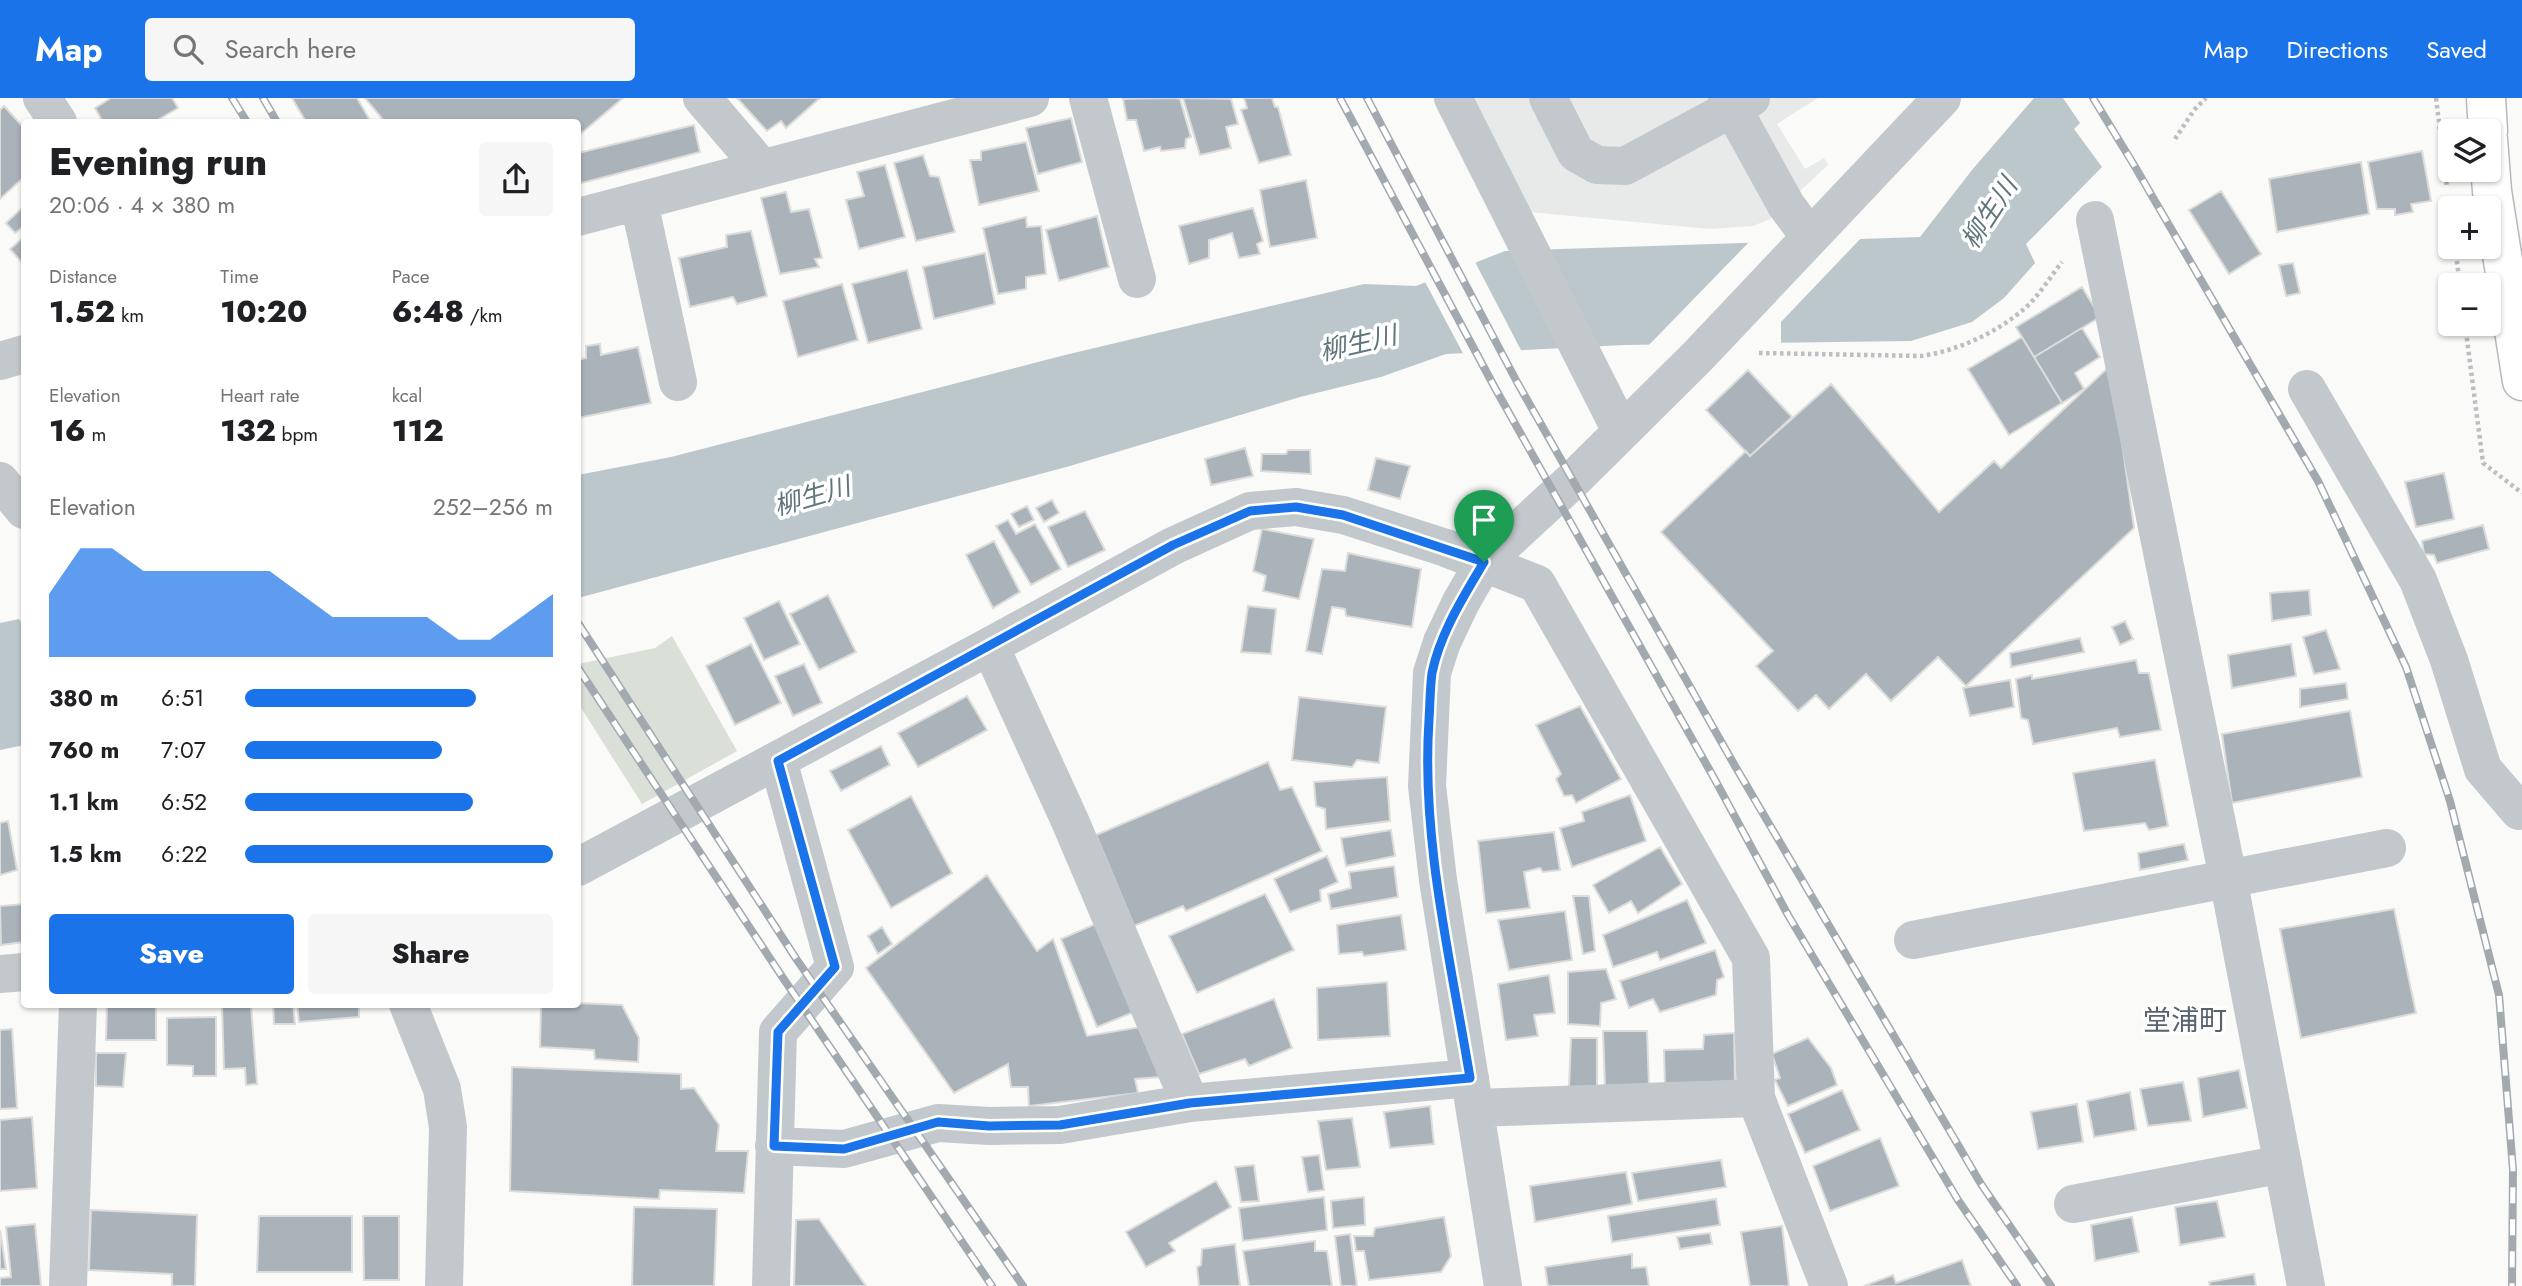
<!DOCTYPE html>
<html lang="en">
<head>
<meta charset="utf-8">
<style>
  :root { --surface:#fff; --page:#f6f6f6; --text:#202124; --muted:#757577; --accent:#1a73e8 }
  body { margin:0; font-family:Jost,"Noto Sans JP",sans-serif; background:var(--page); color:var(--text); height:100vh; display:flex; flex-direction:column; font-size:26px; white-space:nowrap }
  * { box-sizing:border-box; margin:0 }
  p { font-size:23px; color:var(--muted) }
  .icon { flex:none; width:38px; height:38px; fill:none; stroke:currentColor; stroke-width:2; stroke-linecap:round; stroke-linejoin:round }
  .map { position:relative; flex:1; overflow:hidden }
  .details { position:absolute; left:21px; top:21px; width:560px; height:889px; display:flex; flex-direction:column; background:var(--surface); border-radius:7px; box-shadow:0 2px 5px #0004 }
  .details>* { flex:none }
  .buttons { position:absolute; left:2438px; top:21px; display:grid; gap:14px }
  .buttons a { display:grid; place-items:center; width:63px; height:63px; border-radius:7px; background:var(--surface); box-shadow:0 2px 5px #0004; font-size:35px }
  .pin { position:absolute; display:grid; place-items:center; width:60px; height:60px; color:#fff; margin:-72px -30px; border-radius:50% 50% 50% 0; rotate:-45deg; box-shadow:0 0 7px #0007 }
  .pin .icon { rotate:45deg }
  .round { display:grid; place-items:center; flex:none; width:74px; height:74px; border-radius:7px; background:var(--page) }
  .summary { display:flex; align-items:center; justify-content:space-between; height:119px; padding:0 28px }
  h1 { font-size:38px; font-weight:800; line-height:52px }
  .metrics { display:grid; grid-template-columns:repeat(3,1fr); gap:10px; height:119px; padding:7px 28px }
  .metrics div { display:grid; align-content:center }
  .metrics b { font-size:30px; font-weight:800 }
  .metrics small { font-size:19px; font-weight:400 }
  .metrics p { font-size:19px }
  .chart { height:196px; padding:14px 28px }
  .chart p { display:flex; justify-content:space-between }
  .chart svg { width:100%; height:126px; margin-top:7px; fill:var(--accent); opacity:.7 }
  .button { display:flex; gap:14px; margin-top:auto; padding:14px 28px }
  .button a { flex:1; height:80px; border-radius:7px; background:var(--accent); color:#fff; font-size:28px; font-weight:800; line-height:80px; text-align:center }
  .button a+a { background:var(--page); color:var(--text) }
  ul { padding:0 28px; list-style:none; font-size:23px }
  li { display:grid; grid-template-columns:112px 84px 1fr; align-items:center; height:52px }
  li i { height:18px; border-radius:9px; background:var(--accent) }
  header { display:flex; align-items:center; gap:42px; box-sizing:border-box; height:98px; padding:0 35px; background:var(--accent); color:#fff }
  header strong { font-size:33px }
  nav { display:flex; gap:38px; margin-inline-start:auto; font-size:24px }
  .search { width:490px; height:63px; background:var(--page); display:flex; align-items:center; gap:18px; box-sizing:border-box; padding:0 24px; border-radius:7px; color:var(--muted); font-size:26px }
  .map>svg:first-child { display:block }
  .built { fill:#e8e9e9 }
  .green { fill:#dadfd7 }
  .water { fill:#bbc7cb }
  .pier { fill:#fafaf8 }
  .building { fill:#aab3b9; stroke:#dcdcda; stroke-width:2 }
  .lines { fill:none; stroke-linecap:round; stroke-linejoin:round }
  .highway-casing { stroke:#b4b9bd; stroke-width:41 }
  .path { stroke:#bbbfc2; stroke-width:4.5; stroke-dasharray:3.5 3.5; stroke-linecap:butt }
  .minor { stroke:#c3c8cc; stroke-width:38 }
  .highway { stroke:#fff; stroke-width:38 }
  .rail-casing { stroke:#a2aab0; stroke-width:8 }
  .rail { stroke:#fff; stroke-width:5; stroke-dasharray:16; stroke-linecap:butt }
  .route-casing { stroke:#fff; stroke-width:14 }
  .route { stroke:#1a73e8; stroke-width:9 }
  .labels { text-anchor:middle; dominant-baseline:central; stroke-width:7; stroke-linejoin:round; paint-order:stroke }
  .water-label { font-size:26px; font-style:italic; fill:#60757c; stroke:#fff }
  .quarter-label { font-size:28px; fill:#57646e; stroke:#fff }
</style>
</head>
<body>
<header>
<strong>Map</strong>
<div class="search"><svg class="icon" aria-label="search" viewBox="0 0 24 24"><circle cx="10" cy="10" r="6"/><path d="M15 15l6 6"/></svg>Search here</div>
<nav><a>Map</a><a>Directions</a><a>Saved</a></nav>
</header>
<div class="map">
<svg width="2522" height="1188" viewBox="0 0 2522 1188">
  <rect width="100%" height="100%" fill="#fafaf8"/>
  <path class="built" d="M1473,0H1818L1777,26L1805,71L1824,60L1828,67L1770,121L1753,128L1710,131L1529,114Z"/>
  <path class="green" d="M672,538L737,653L642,706L578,605V566L655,550Z"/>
  <path class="water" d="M2034,0H2106L2074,31L2102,69L2026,146L2035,165L2004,200L1972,224L1911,243L1624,247L1446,256L1381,279L1300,299L1070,368L578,500V377L671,359L1061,258L1364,186L1416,188L1505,153L1920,139L1972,72Z
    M19,521L24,528V647L0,652V525Z"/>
  <path class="pier" d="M2063,0H2108L2109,2L2082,28Z
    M1863,138L1781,224V248L1646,250L1750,143Z
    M1474,162L1523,256L1465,259L1424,182Z"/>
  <path class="building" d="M111,0H172L178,10L154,24H103L95,10Z
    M292,0H357L371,24H306Z
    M365,0H623L578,38V24H381L384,23Z
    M737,0H820L786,30L781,23L767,33Z
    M1173,0L1180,1L1191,39L1186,41L1185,50L1161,53L1160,49L1144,53L1136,22H1127L1123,1Z
    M1183,0L1231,1L1238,26L1226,29L1231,50L1200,57Z
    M1244,0H1272L1275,9H1278L1291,57L1259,65L1241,12L1247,10Z
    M4,8L24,30V79L0,101V12Z
    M1071,20L1082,64L1038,76L1026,30Z
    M694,27L700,54L578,86V55Z
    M1026,44L1039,93L979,107L970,62H981V53Z
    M2422,53L2431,103L2411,106L2413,114L2395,117V111H2377L2368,64Z
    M923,57L930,78L939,79L955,134L916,143L894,65Z
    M2361,64L2369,116L2277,134L2269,81Z
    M885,67L905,139L859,151L846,102L864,98L857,74Z
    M1306,82L1317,140L1270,149L1260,92Z
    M2221,93L2261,156L2229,176L2189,112Z
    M786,94L791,114L809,111L822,160L815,161L819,169L780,176L761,100Z
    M24,108V128L15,135L6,125Z
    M1253,110L1263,143L1257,146L1260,156L1239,160L1232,135L1209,142V160L1189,166L1179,128Z
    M1097,118L1109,169L1059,183L1046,132Z
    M1026,119L1027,129L1041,128L1046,176L1026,179V191L998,196L983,130Z
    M751,133L767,198L737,206L733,199L690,209L679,160L727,149L726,137Z
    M24,139V167L10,151Z
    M985,155L995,206L934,221L923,169Z
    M2293,165L2300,195L2286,198L2279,167Z
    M907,172L922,231L868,245L852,186Z
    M842,186L858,242L798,259L783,203Z
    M2082,189L2100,219L2034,259L2016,229Z
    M2082,230L2100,259L2075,275L2084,291L2062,305L2034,259Z
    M2022,239L2062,305L2009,337L1968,271Z
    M600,246L601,257L638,249L651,305L578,320V262L586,260V248Z
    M2111,267L2134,430L1966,588L1938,559L1891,603L1866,576L1829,611L1816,597L1798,613L1756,568L1773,553L1661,434L1746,353L1750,358L1831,286L1939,414L1994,363L2001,370Z
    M1748,272L1792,319L1750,358L1706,312Z
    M1245,350L1253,378L1211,387L1205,361Z
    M1288,352H1310L1311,376L1261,373L1262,356H1286Z
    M1376,360L1410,368L1400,401L1368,392Z
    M2444,375L2454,421L2416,429L2405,384Z
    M1052,402L1059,415L1044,424L1036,410Z
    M1027,408L1034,422L1019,429L1011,416Z
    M1085,413L1105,452L1068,469L1048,429Z
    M1008,422L1016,436L1035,426L1061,471L1031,487L996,428Z
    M2483,427L2489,451L2437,465L2434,457L2424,456L2422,443Z
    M1262,431L1314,441L1299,501L1263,493L1266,478L1253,473Z
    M994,443L1020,494L993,510L966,457Z
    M1348,455L1421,471L1412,529L1346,518L1345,511L1332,509L1322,556L1306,553L1322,471L1345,473Z
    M2309,492L2311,517L2272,523L2270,495Z
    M828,497L856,554L819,572L790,516Z
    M779,503L800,546L764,562L744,520Z
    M1248,508L1276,511L1271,556L1241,554Z
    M2125,523L2133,541L2120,547L2112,529Z
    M2326,532L2340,571L2314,576L2303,539Z
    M2080,540L2084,554L2011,569L2010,555Z
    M751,546L781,605L735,627L706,568Z
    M2291,546L2296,578L2232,590L2228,557Z
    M2136,562L2139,575H2149L2161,632L2120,639L2117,630L2033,646L2028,622L2021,620L2016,581L2032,577V581Z
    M804,566L822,605L793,618L775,578Z
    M2010,582L2014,609L1970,618L1963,590Z
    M2346,585L2348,601L2300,609V591Z
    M967,598L987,632L918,669L898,635Z
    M1299,599L1386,609L1379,665L1357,662L1352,669L1292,662Z
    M1580,608L1621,681L1576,705L1572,697L1564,698L1556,681L1561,676L1536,627Z
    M2350,613L2362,679L2232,705L2222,636Z
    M881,648L890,667L841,693L830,673Z
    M2155,662L2168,728L2149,732L2145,725L2084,733L2073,675Z
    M1268,664L1280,692L1292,689L1322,753L1186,813L1183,808L1134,828L1096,737Z
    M1387,679L1390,723L1326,731L1325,711L1316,708L1314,684Z
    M1630,697L1646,743L1572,769L1560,730L1584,723L1582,714Z
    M911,698L952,775L891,810L848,732Z
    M8,723L17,772L0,777V725Z
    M1391,732L1395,758L1346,768L1341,740Z
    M1554,734L1560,772L1543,774L1540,770L1524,774L1530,810L1486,815L1478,743Z
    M2184,746L2188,762L2140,772L2138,755Z
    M1660,749L1682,786L1638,815L1631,803L1609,815L1593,787Z
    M1327,758L1338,784L1320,792L1321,803L1290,814L1274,781Z
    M1394,768L1398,799L1331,811L1328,796L1351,790L1349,774Z
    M987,777L1037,853L1053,841L1087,938L1141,929L1160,979L1135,981L1138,995L1029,1008L1028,989H1011L1008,966L954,995L866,870Z
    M1265,796L1294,852L1197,895L1169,838Z
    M1573,798H1589L1595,853L1583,856Z
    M1687,802L1706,845L1660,862L1657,854L1613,869L1603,837Z
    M24,806V844L1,847L0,808Z
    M2394,811L2416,915L2301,940L2280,831Z
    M1565,813L1572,862L1509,872L1498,822Z
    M1401,817L1406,852L1364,858L1362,854L1339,856L1337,827Z
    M1100,824L1139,912L1097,929L1061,841Z
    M882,829L892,846L878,856L868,838Z
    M1715,852L1724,879L1717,882L1716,897L1660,914L1653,901L1629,910L1620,883Z
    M1606,871L1616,901L1601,905L1600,928L1568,926V874Z
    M1549,877L1555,915L1534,917L1538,938L1506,942L1498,886Z
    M1387,884L1390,938L1318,942L1317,890Z
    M1274,901L1292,950L1249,968L1245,961L1199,976L1182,936Z
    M578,905L622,907L639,940L638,964L595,961L594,952L540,949L541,906Z
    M107,906H156V942H106Z
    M273,906H293L295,926H274Z
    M297,906H359V919L299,924Z
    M222,908H251L257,986L246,987L245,970L224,971Z
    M216,919V978H193V968L167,967V920Z
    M12,931L17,1010L0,1011V932Z
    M1603,933H1647L1649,989H1605Z
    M1734,935L1735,984L1665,989L1664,952L1703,951L1704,937Z
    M1571,940H1597V989H1569Z
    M1808,940L1831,970L1837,987L1788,1008L1775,982L1780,980L1772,956Z
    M96,955H126L123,989L96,988Z
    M512,969L681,976V991L694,990L719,1027L716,1053H748L744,1095L660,1092L659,1101L510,1093Z
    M2239,972L2247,1010L2203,1019L2198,980Z
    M2183,984L2191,1023L2148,1028L2140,991Z
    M1842,992L1860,1032L1805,1055L1788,1016Z
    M2130,994L2136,1032L2094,1039L2087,1003Z
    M2077,1006L2083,1044L2038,1051L2031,1014Z
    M1430,1008L1434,1046L1390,1050L1384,1014Z
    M32,1019L37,1090L0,1093V1022Z
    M1352,1020L1360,1069L1326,1072L1318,1023Z
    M1880,1040L1899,1088L1830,1113L1813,1068Z
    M1319,1057L1324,1092L1308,1094L1302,1059Z
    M1721,1062L1726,1089L1638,1103L1632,1075Z
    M1254,1067L1259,1103L1241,1104L1235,1069Z
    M1626,1074L1632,1106L1535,1124L1530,1088Z
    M1216,1083L1231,1109L1169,1145L1175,1153L1146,1169L1126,1134Z
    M1324,1099L1327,1132L1243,1143L1239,1110Z
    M1364,1099L1365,1127L1333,1130L1331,1103Z
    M1716,1101L1720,1127L1612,1144L1608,1118Z
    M2217,1103L2225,1139L2180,1147L2175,1109Z
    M634,1109L717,1111L714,1188H632Z
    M91,1112L197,1117L195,1188H172V1176L89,1172Z
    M259,1118H352V1174H257Z
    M363,1118H399V1182H364Z
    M1444,1119L1451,1158L1441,1174L1369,1182L1364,1153H1356L1354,1138H1373L1375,1130Z
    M2132,1119L2139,1154L2095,1163L2091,1127Z
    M819,1121L866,1188H794L796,1122Z
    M35,1126L41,1188H0V1180L11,1179L6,1129Z
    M1782,1128L1789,1188H1750L1741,1134Z
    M0,1132L6,1171H0Z
    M1710,1135L1712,1146L1680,1151L1677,1139Z
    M1350,1136L1357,1188H1341L1335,1138Z
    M1315,1143V1153H1327L1332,1188H1249L1243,1153Z
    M1235,1146L1240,1188H1199L1197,1169L1201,1167L1202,1151Z
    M1632,1156V1170L1646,1169L1649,1188H1548L1545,1169Z
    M1962,1162L1971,1188H1864L1893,1177L1896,1185Z
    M2254,1176L2256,1188H2210L2209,1184Z"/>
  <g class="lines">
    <defs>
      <path id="highway" d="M2486,0L2488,33
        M2488,41L2492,93L2522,283"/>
    </defs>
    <use href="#highway" class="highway-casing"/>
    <path class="path" d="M2436,0L2447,89
      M2175,41L2194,12L2206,0
      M2455,149L2460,187
      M2465,226L2483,365L2522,395
      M1759,255L1921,258C1957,253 1996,235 2024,211C2039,198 2050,179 2062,164"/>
    <path class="minor" d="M42,0L58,24
      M702,0L761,69
      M1088,0L1137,181
      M1453,0L1621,333
      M1548,0L1576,55L1597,67L1625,68L1751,0
      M1727,0L1786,107L1809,138
      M639,104L678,284
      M578,119L1030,0
      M2095,122L2228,780L2306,1188
      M0,263L24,256
      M2307,291L2418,482L2449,562L2483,671L2519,713
      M0,383L24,412
      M990,548L1070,723L1190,1005
      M578,769L990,548L1173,448L1250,413L1296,409L1343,417L1446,450L1537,486L1751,860L1756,1000L1829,1188
      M1913,842L2387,750
      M0,876L24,874
      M408,906L442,991L448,1029L444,1188
      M1475,1010L1756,1000
      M774,1048L844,1051L938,1025L989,1028L1060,1027L1190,1005L1470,980
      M2073,1106L2283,1066
      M68,1188L78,906
      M771,1188L778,934L835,869L778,662
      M1503,1188L1438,782L1427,688L1432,575L1442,544L1461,504L1484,464L1573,382L1698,258L1942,0"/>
    <use href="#highway" class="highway"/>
    <defs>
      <path id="rail" d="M232,0L247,24
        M263,0L277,24
        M1340,0L1495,290L1714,680L1788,817L1958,1102L2017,1188
        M1367,0L1517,284L1735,668L1981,1086L2051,1188
        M2093,0L2134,67L2318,383L2406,569L2450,703L2499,897L2513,1072L2512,1188
        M578,525L797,862L1023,1188
        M578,570L781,877L992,1188"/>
    </defs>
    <use href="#rail" class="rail-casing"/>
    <use href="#rail" class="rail"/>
  </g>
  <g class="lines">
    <defs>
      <path id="route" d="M1296,409L1343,417L1484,464C1464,498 1440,535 1432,575C1430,590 1430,607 1429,622C1421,742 1451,863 1470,980L1190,1005L1060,1027L989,1028L938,1024L844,1051L774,1048L778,934L835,869L778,663L1173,447L1250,413Z"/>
    </defs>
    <use href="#route" class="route-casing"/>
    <use href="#route" class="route"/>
  </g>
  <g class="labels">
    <g class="water-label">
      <text transform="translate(1989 115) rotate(-57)">柳生川</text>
      <text transform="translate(1358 245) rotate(-13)">柳生川</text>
      <text transform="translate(812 398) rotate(-16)">柳生川</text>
    </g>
    <g class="quarter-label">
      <text x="2185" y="922">堂浦町</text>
    </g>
  </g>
</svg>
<div class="buttons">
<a><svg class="icon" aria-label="layers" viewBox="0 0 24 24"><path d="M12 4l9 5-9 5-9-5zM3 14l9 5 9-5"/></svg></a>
<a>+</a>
<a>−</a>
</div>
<div class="pin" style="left:1484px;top:464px;background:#1e9e55"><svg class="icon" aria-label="arrive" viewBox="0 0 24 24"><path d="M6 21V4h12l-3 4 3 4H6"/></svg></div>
<section class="details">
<div class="summary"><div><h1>Evening run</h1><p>20:06 · 4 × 380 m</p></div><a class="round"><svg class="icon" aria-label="share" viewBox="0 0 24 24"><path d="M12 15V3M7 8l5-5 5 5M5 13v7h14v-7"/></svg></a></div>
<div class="metrics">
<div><p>Distance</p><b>1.52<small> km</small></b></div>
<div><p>Time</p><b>10:20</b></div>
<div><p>Pace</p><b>6:48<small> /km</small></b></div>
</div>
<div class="metrics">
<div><p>Elevation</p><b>16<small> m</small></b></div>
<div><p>Heart rate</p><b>132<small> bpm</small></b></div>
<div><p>kcal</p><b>112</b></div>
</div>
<div class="chart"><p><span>Elevation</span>252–256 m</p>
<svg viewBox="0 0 160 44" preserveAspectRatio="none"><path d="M0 44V22L10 6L20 6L30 14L40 14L50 14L60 14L70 14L80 22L90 30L100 30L110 30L120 30L130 38L140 38L150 30L160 22V44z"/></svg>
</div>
<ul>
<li><b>380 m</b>6:51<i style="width:75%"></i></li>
<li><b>760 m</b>7:07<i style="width:64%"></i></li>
<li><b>1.1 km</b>6:52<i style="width:74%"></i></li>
<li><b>1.5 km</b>6:22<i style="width:100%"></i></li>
</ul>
<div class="button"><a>Save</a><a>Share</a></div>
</section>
</div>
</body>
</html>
